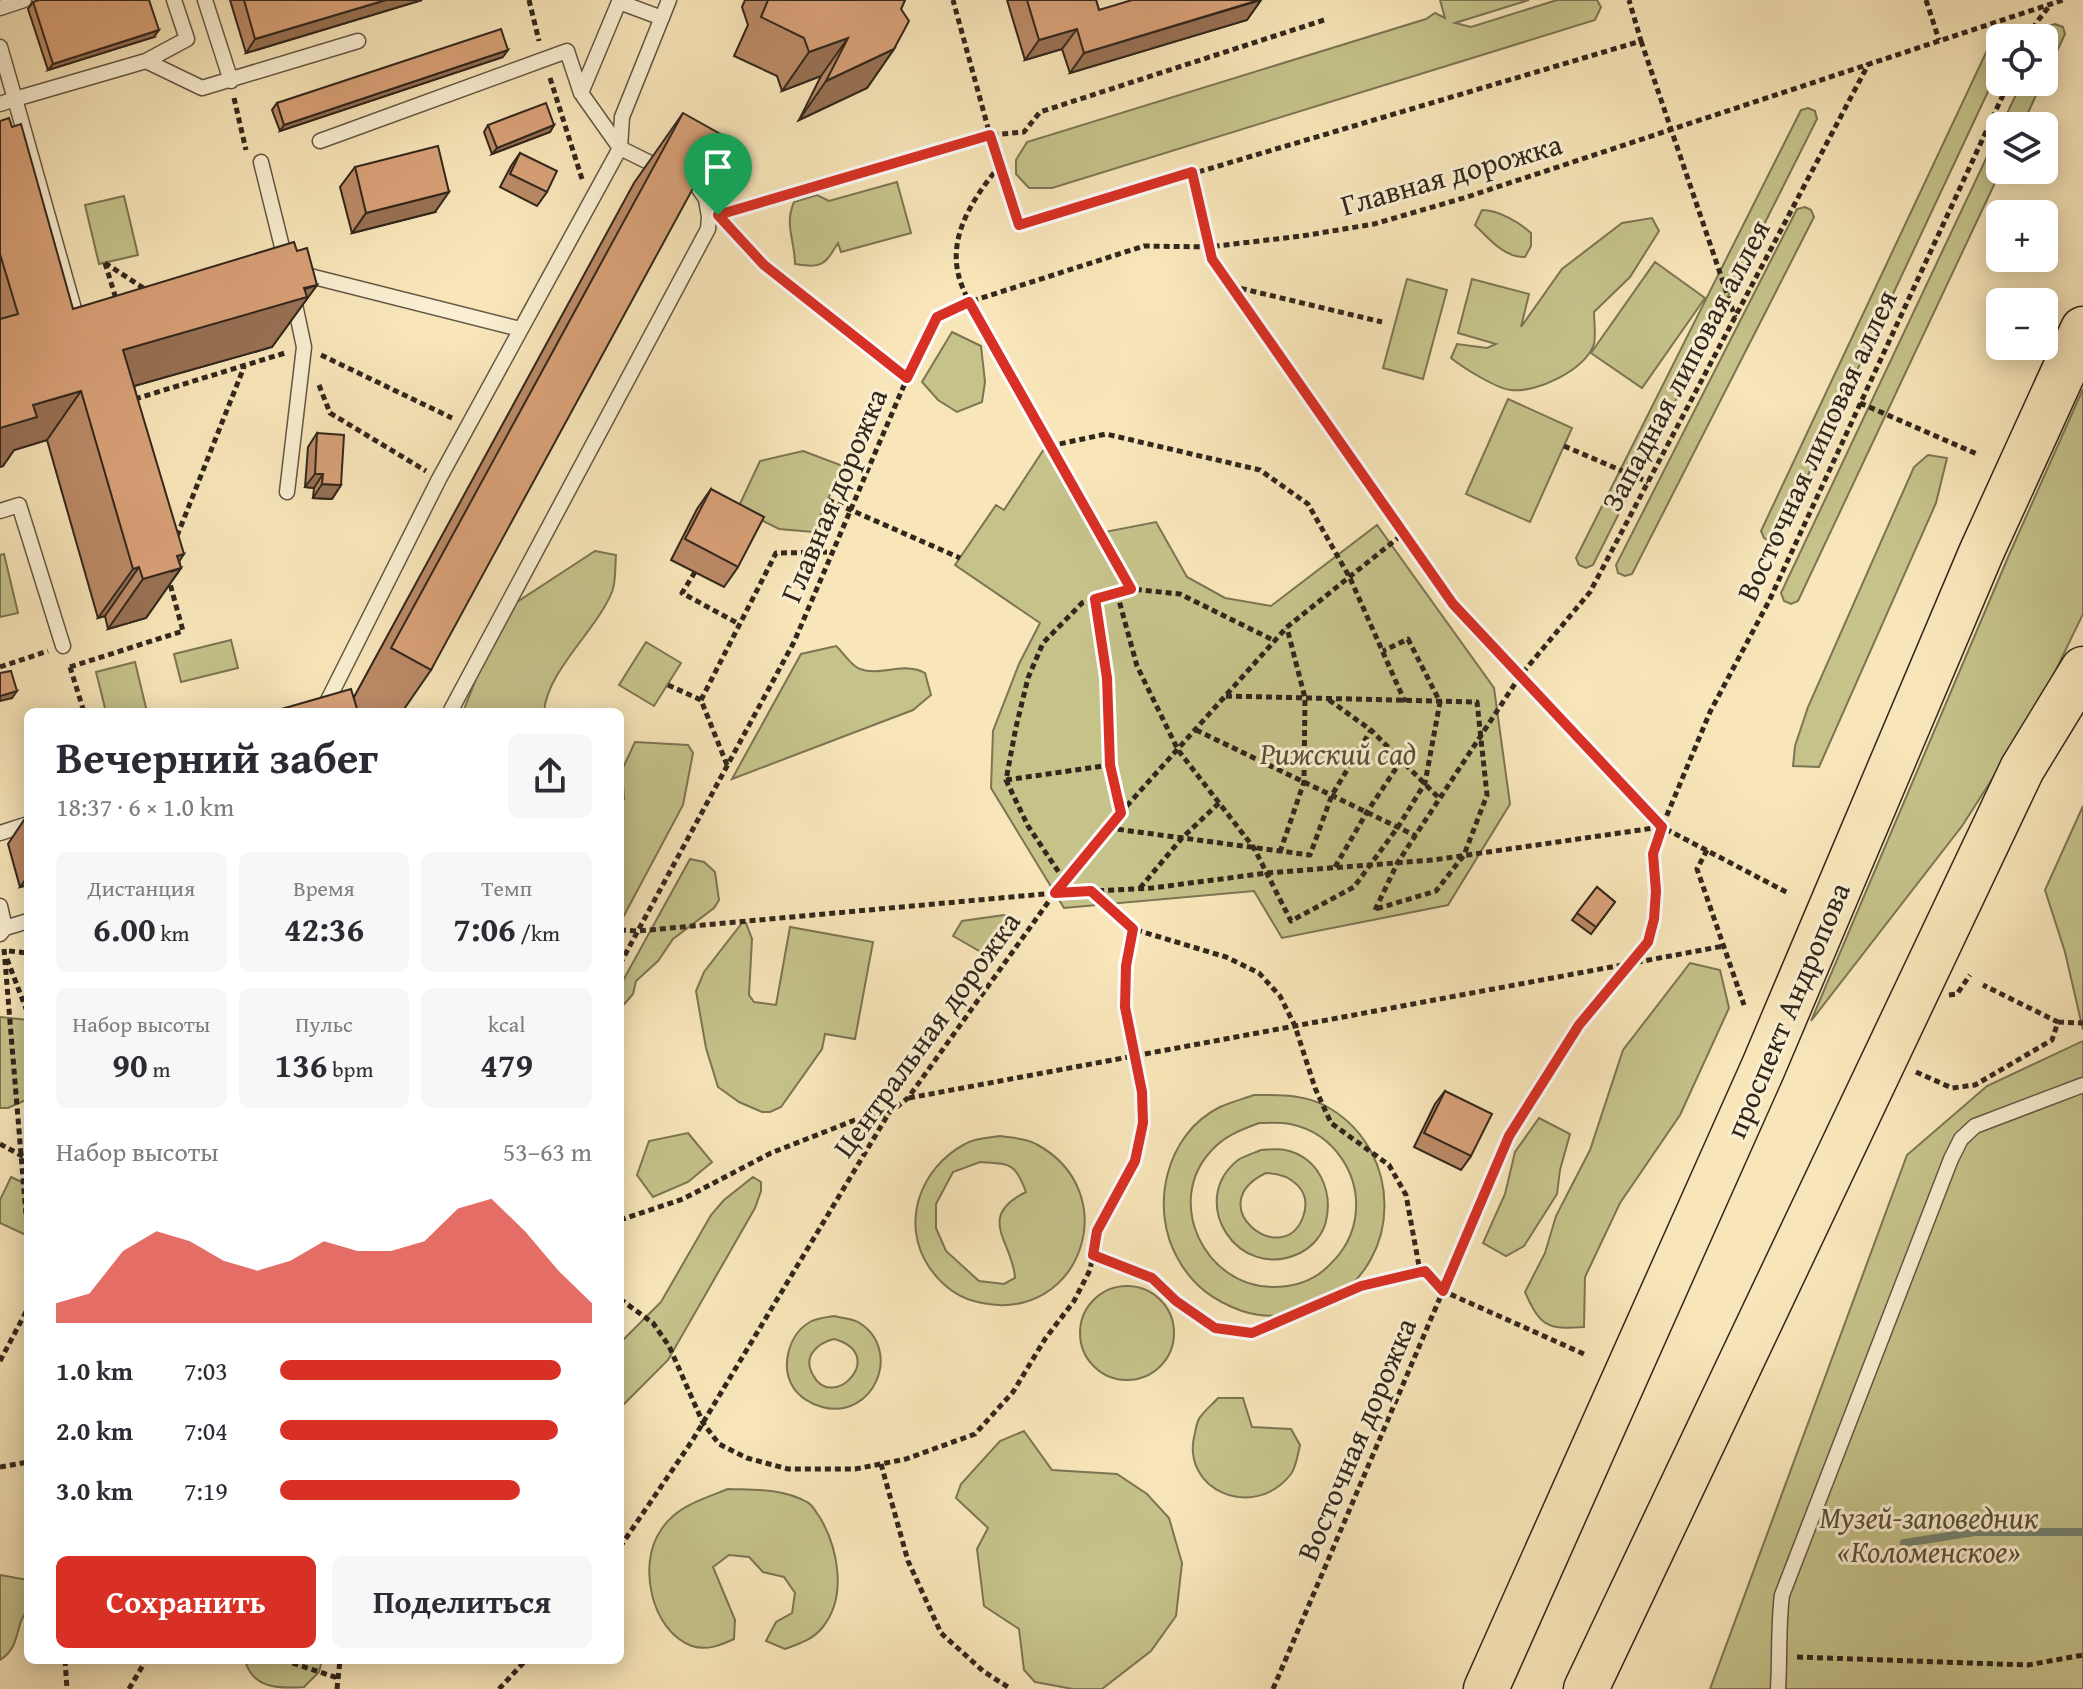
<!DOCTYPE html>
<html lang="ru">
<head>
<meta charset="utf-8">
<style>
  :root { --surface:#fff; --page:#f7f7f7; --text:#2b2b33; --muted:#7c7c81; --accent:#d93025 }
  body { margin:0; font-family:"Gentium Book Plus",serif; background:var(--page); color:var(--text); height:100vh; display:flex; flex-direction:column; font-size:30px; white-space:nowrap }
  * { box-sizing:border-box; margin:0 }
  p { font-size:26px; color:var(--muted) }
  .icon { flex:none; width:44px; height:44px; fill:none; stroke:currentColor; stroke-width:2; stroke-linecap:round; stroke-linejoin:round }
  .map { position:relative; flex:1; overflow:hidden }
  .drawer { position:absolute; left:24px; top:708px; width:600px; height:956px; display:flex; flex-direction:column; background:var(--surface); border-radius:12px; box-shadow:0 4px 20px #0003 }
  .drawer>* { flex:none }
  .controls { position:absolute; left:1986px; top:24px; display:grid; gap:16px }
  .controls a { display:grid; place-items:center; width:72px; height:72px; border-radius:12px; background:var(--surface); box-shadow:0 4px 20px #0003; font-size:40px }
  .pin { position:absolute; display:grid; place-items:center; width:68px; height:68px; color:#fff; margin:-82px -34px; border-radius:50% 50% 50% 0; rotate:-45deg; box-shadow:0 0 8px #0007 }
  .pin .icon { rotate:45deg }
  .round { display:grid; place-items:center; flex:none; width:84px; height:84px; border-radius:12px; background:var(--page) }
  .overview { display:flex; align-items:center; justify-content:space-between; height:136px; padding:0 32px }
  h1 { font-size:44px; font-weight:700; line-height:60px }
  .stats { display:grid; grid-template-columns:repeat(3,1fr); gap:12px; height:136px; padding:8px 32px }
  .stats div { display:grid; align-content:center; border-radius:12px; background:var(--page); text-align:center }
  .stats b { font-size:34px; font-weight:700 }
  .stats small { font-size:22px; font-weight:400 }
  .stats p { font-size:22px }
  .chart { height:224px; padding:16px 32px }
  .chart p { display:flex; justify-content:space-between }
  .chart svg { width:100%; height:144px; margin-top:8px; fill:var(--accent); opacity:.7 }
  .cta { display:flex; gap:16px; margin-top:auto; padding:16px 32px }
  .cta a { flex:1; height:92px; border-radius:12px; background:var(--accent); color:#fff; font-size:32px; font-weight:700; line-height:92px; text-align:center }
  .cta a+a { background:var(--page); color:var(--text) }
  ul { padding:0 32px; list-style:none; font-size:26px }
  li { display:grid; grid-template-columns:128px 96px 1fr; align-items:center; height:60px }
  li i { height:20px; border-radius:10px; background:var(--accent) }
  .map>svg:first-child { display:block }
  .green { fill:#c5c28a; stroke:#7c7453; stroke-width:2; fill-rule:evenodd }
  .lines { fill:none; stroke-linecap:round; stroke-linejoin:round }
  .stream { stroke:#738371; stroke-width:8 }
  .service-casing { stroke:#645744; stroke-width:17 }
  .primary-casing { stroke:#32271c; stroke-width:47 }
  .path { stroke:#32271c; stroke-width:5; stroke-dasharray:6 4; stroke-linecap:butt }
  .service { stroke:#faefd2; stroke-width:14 }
  .primary { stroke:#f8e6ba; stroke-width:44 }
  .wall { fill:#bb8a67; stroke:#32271c; stroke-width:2 }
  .shaded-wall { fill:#987154; stroke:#32271c; stroke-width:2 }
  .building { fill:#d9a178; stroke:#32271c; stroke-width:2 }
  .route-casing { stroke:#fff; stroke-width:16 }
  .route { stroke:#d93025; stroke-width:10 }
  .labels { text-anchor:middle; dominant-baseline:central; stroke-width:6; stroke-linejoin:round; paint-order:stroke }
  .street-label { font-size:30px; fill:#32271c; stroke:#faefd2 }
  .park-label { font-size:30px; font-style:italic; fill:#574e38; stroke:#faefd2 }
</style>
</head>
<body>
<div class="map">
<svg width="2083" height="1689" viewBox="0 0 2083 1689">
  <rect width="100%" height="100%" fill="#f8e6ba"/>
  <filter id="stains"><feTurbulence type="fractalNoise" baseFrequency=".0025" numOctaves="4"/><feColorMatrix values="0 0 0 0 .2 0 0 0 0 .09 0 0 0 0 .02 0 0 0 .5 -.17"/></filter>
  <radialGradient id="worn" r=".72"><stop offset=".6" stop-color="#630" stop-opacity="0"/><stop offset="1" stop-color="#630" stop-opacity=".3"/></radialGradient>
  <path class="green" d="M1440,0H1529L1455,23L1471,27L1557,0H1597L1601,7L1595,20L1052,188H1029L1016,174V160L1027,142L1426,19L1435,13L1445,18Z
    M2055,24L2063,27L2065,34L2044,79L2043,38L2048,26Z
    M1997,42L2000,43V66L1778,539L1771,542L1764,538L1761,531L1990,44Z
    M2022,82H2042L2022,126H2001Z
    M1808,108L1815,111L1817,119L1593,565L1586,568L1579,565L1576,558L1801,110Z
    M2000,129L2001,170L1798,601L1791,604L1784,601L1781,593Z
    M897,182L911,233L841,252L838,243C824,266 822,268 795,264C795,241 784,225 794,202L817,195L829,201Z
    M124,196L138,255L99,264L85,205Z
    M1805,207L1811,210L1814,217L1632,574L1625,576L1618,573L1616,565L1797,209Z
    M1482,210C1498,210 1519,222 1531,233V246L1525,257C1505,258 1489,239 1475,225Z
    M1652,218L1659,231L1630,277L1594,312C1594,321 1596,335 1594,344C1585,370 1537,393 1511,390C1497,389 1462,367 1451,358L1457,344L1487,348L1496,344L1458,333L1472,279L1529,294L1521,327L1562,269L1622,223Z
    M1655,262L1705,298L1642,388L1591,353Z
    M1407,279L1447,290L1423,379L1383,368Z
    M952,332L981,346L985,382L982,402L957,412L938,400L922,382Z
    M2083,389V614L2036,711L1962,826L1811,1021L2009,555Z
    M1508,399L1572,428L1530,522L1466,494Z
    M1048,443L1100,533L1156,522L1187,577L1225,598L1271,606L1377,525L1494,688L1510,804L1448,905L1282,938L1254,891L1064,908L991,788L993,731L1019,664L1040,623L955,565L996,505L1004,510Z
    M803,451L843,466L813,532L779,529L738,508L760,461Z
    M1928,455L1947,458L1936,503L1819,767L1793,766L1795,746L1808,707L1914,467Z
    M595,551L616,555C615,567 616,582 612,592C596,631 547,671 544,712H463L480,669L514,604Z
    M4,554L18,613L0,617V555Z
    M231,640L238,668L181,682L174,654Z
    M646,642L681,663L654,706L619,685Z
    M836,646C844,653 851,666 860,669C881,677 905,661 925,673L931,695L913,710L732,779L801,654Z
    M135,662L147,712H106L96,672Z
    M635,742L688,745L693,753L683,805L620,923V805L624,799L622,770Z
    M2083,806V1030L2065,952L2045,890Z
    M690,859L704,862L715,872L719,900L714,908L673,939L658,961L636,981L633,994L620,1009V986Z
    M1004,915L1017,920L999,949L988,956L953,936L962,921Z
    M742,923H746L752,939L749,995L754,1002L776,1005L790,927L873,942L855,1039L825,1034L822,1049L781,1107L770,1112H762L739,1102L718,1087L706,1048L696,991L704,972Z
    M1690,963L1720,970L1729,1008L1680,1115L1620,1203L1585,1277L1584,1327C1547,1330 1540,1326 1525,1292L1545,1253L1556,1216L1590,1150L1623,1050Z
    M0,1017L28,1020V1099L8,1108H0Z
    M2083,1041V1689H1710L1907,1155L1987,1086Z
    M1254,1095C1281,1095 1308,1094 1331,1109C1402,1153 1403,1258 1330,1301C1324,1305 1315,1307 1308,1310C1288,1317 1263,1318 1242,1311C1214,1301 1193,1286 1178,1259C1149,1209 1165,1134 1220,1107C1231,1102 1243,1099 1254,1095ZM1259,1123C1269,1123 1280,1122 1290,1124C1334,1133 1362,1175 1355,1219C1351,1241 1340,1256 1324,1270C1310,1282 1292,1287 1273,1287C1205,1287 1163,1201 1212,1150C1226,1135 1241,1130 1259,1123Z
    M1539,1118L1570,1134L1560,1170L1557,1194L1524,1246L1506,1256L1483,1243L1505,1194L1515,1152Z
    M688,1133L712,1162L688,1182L653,1197L637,1175L649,1141Z
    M1000,1136C1011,1138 1026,1138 1036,1144C1126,1192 1081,1323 982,1303C959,1299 942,1286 929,1267C900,1223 920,1168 965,1144C975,1138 989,1138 1000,1136ZM980,1162C1010,1164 1015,1162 1026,1192C975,1217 1013,1242 1015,1278L1004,1284L979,1281L946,1251L936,1228V1204L953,1172Z
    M1261,1150C1268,1150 1278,1148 1285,1150C1319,1157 1333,1191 1326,1221C1323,1235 1312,1247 1300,1253C1238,1283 1186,1201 1238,1160C1244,1156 1254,1153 1261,1150ZM1266,1173C1290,1173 1313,1190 1303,1217C1283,1271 1199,1205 1266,1173Z
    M11,1177L28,1185V1236L0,1223V1200Z
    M753,1177L761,1182V1191L755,1208L668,1360L620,1408V1343L661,1302L711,1215L724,1200Z
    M1080 1333a47 47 0 1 1 94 0a47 47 0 1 1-94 0Z
    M834,1316C841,1318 851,1318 858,1322C904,1349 874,1421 822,1407C811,1404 799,1397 793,1387C780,1366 789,1334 810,1322C816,1318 827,1317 834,1316ZM834,1339C889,1354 833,1413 813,1375C802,1356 818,1343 834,1339Z
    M1218,1398H1243L1252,1427L1291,1429L1300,1445C1298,1454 1296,1467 1291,1474C1254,1522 1179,1490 1195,1433C1196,1427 1197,1420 1201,1416C1206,1409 1213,1404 1218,1398Z
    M1024,1431L1052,1470L1117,1474L1147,1494L1169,1518L1182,1563L1176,1616L1151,1651L1102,1689H1073L1035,1682L1024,1670L1019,1629L984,1606L977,1549L988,1528L956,1498L961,1484L1000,1441Z
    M728,1489C755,1490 782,1488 807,1502C813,1505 815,1511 819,1516C838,1547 848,1597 822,1628C812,1640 799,1644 785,1649L766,1641L776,1622L792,1613L795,1593L784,1577L763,1572L749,1557L729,1555L713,1567L735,1620L734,1639C721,1645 707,1651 692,1646C651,1631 637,1564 661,1530C676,1506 703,1499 728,1489Z
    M0,1575L28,1580V1610C14,1624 22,1646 0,1660Z
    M245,1660H322L319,1672L304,1687C278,1689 252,1688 245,1660Z"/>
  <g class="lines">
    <path class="stream" d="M1904,1543L1975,1532H2083"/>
    <defs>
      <path id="service" d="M205,0L231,81
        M0,8L24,0
        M0,47L15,99L0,104
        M146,61L202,88L358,41
        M581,93L619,2L662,18
        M320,141L567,51L581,93L620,148L697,186L706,199L709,217L708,229L450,712
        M261,162L286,263
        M298,273L520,329
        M81,322L78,323L15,99L146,61L187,39L174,0
        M287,492L304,347L293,295
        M0,511L19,505L63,646
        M322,712L439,479L620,148L622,117L669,0
        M0,833L28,824
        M0,906L5,928
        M0,934L5,928L28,921
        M1778,1689C1780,1658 1778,1626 1782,1595L1951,1159L1961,1139L1975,1126L2083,1085"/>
      <path id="primary" d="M1486,1689L1763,1068L1981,553L2083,329
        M1586,1689L2022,769L2083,669"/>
    </defs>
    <use href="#service" class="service-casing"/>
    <use href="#primary" class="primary-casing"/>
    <path class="path" d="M529,0L539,41
      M1926,0L1939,40
      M1324,20L1040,112L1024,132L990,135L1019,225L1641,41L1629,0
      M2029,38L2036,23L2051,4
      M1641,41L1735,317
      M550,78L582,179
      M234,98L246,150
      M1000,165C976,195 949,232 958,273C960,283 965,293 969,302L1131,589
      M1192,172L1212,259L1453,604L1662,827L1788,893
      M726,212L990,135L953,0
      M726,223L764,265L907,378
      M105,263L148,291
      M105,263L117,302
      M1231,286L1382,322
      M321,355L452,418
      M319,385L330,413L426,471
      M135,399L285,353
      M1860,403L1977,454
      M1050,446L1106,434L1260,470L1308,504L1350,578L1405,702
      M1564,446L1648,482
      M828,500L960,558
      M177,536L244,367
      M695,572L682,593L739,624
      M1117,593L1137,666L1178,750L1254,848L1291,921L1354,887L1398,827L1425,783L1440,702L1408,639L1383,651
      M1095,599L1107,678L1110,765L1121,812
      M0,667L48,651
      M70,667L183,631L169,580
      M70,667L84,712
      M668,685L701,700
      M1226,696L1477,702L1487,795L1464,855L1436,891L1376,909
      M1329,700L1371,730L1440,799
      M1196,730L1416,836
      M727,765L701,700L776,553L833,552
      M1006,780L1110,765
      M1108,828L1310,855L1332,795L1371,730
      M1707,850L1697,869L1744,1005
      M1280,852L1304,782L1305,698L1287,628
      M1335,867L1367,812L1401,761
      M1064,880L1028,826L1006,780L1016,727L1028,678L1043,643L1082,603L1131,589L1180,594L1275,641
      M1140,888L1182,838L1219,803
      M1091,891L1133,929L1226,957L1259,973L1280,996L1295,1026L1315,1088L1331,1123L1389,1165L1406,1195L1419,1266L1443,1291L1584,1354
      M1375,910L1398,862L1520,676L1590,592L1869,63
      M620,930L638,931L1055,893L1152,888L1267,873L1433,860L1661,827
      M4,949L28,1239
      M9,951L28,953
      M7,959L28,1014
      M620,964L794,642L923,341L937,317L969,302L1144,246L1208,247L1302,236L1374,224L1467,197L2063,0
      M1949,995L1957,994L1970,975
      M2058,1022L2083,1023
      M1916,1072L1952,1088L1975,1085L2052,1040L2058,1022L1983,985
      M909,1098L1724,946
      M0,1144L28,1159
      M620,1220L683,1199L771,1153L855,1120L889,1113
      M1093,1255L1152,1278L1176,1301L1215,1328L1252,1333L1361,1286L1425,1271
      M620,1299L653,1323L669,1346L703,1423L719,1444L747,1458L788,1469H855L906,1459L975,1434L1013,1392L1045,1339L1074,1301L1090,1270L1097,1231L1135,1161L1143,1123L1142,1092L1125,1007L1126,966L1133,929
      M0,1361L28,1308
      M881,1464L908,1561L941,1633L983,1671L1011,1689
      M0,1467L28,1462
      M620,1547L692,1441L889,1113L908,1098L1064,880L1107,828L1287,627L1403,534
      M1797,1657L2028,1665L2083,1655
      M65,1660L67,1689
      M283,1660L338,1678
      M129,1689L146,1660
      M337,1689L340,1660
      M499,1689L526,1660
      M1273,1689L1509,1136L1579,1025L1648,942L1654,919L1656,891L1653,854L1662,827L1710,712L1769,601L2009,82"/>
    <use href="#service" class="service"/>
    <use href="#primary" class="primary"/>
  </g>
  <path class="wall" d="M230,0H422L246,53Z
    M745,0H905L901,9L894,49L867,88L799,120L821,76L782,91L777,76L734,56L748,25L742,7Z
    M1007,0H1096L1099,10L1261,0L1247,20L1070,73L1062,49L1025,60Z
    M33,2L154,37L48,70L28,9Z
    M503,57L280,131L272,110L277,103Z
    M683,113L431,670L402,712H271L354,697L634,183Z
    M0,121L73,309L297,251L317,285L272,347L134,386L181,568L146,618L108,629L105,616L98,618L47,440L14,450L3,466L0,467Z
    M488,125H554L550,132L492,154L484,132Z
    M520,153L547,192L537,206L500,187L511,166Z
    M355,167L435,212L352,233L340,187Z
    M317,433L341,485L332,499L313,498L314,488L305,487L308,447Z
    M711,489L738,567L724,587L671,560L697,509Z
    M28,814V885L20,887L8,844Z
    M1597,887L1615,902L1591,934L1572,920Z
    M1445,1091L1471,1156L1461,1170L1414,1147L1435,1104Z"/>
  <path class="shaded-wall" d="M386,0H422L246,53L255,39Z
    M1261,0L1247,20L1070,73L1084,53Z
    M1077,29L1062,49L1025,60L1039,40Z
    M159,30L154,37L48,70L53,64Z
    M848,38L821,76L782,91L809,52Z
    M894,49L867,88L799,120L826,81Z
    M508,50L503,57L280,131L284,125Z
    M554,125L550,132L492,154L497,148Z
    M449,192L435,212L352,233L366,213Z
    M317,285L272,347L88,399L123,350Z
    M81,391L47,440L14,450L3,466L0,467V428L33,405Z
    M315,474H323L314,488L305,487Z
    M322,484L341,485L332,499L313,498Z
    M184,554L173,571L181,568L146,618L108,629L143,579L177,556Z
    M139,567L105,616L98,618L133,569Z
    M17,691L12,698L0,701V696Z
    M28,876V885L20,887Z"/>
  <path class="building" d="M39,0H149L159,30L53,64L33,2Z
    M244,0H386L255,39Z
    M768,0H905L901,9L909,21L894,49L826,81L848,38L809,52L804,38L761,17Z
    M1027,0H1096L1099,10L1132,0H1259L1084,53L1077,29L1039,40Z
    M501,29L508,50L284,125L277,103Z
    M546,103L554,125L497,148L488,125Z
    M683,113L722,135L431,670L391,648Z
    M9,118L12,127L21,124L73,309L294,242L297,251L307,248L317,285L304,288L307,297L123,350L184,554L177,556L181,568L143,579L139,567L133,569L81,391L33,405L37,417L0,428V319L18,314L0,254V121Z
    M438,146L449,192L366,213L355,167Z
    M520,153L557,171L547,192L510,174Z
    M317,433L344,435L341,485L322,484L323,474H315Z
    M711,489L764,517L738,567L685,539Z
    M11,671L17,691L0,696V673Z
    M351,689L358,712H271Z
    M1597,887L1615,902L1596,927L1577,913Z
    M1445,1091L1492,1114L1471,1156L1424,1133Z"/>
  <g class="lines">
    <defs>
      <path id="route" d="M990,135L1019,225L1192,172L1212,259L1453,604L1662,827L1653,854L1656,891L1654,919L1648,942L1579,1025L1509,1136L1443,1291L1425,1271L1361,1286L1252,1333L1215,1328L1176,1301L1152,1278L1093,1255L1097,1231L1135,1161L1143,1123L1142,1092L1125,1007L1126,966L1133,929L1091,891L1055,893L1121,813L1110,765L1107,678L1095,599L1131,589L969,302L937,317L907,378L764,265L718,215Z"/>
    </defs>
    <use href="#route" class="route-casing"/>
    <use href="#route" class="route"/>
  </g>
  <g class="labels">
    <g class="street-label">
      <text transform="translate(1451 174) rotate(-16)">Главная дорожка</text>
      <text transform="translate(1685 365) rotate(-62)">Западная липовая аллея</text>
      <text transform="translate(1816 445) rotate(-65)">Восточная липовая аллея</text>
      <text transform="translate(833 495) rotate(-67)">Главная дорожка</text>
      <text transform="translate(1787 1010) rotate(-67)">проспект Андропова</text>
      <text transform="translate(926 1034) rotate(-54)">Центральная дорожка</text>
      <text transform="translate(1356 1439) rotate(-67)">Восточная дорожка</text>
    </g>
    <g class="park-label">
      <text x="1338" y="753">Рижский сад</text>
      <text x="1929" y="1517">Музей-заповедник<tspan x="1929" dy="34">«Коломенское»</tspan></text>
    </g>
  </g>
  <rect width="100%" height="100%" filter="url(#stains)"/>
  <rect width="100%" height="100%" fill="url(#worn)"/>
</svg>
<div class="controls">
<a><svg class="icon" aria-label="locate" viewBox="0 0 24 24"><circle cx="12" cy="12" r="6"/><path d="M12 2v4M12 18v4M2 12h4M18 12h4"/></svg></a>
<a><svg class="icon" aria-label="layers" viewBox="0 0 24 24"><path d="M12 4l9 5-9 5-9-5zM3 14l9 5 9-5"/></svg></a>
<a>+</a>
<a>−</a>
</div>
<div class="pin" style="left:718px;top:215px;background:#1e9e55"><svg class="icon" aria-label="arrive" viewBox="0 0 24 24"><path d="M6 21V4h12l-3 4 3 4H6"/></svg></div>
<section class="drawer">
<div class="overview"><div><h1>Вечерний забег</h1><p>18:37 · 6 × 1.0 km</p></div><a class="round"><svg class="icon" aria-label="share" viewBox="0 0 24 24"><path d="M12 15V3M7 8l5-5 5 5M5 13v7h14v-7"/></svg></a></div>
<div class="stats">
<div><p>Дистанция</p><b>6.00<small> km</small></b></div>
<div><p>Время</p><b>42:36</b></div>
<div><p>Темп</p><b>7:06<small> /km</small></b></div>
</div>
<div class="stats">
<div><p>Набор высоты</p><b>90<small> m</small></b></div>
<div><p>Пульс</p><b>136<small> bpm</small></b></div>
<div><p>kcal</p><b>479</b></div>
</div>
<div class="chart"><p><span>Набор высоты</span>53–63 m</p>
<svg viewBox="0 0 160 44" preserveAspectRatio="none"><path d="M0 44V38L10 35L20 22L30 16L40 19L50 25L60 28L70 25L80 19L90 22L100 22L110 19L120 9L130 6L140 16L150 28L160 38V44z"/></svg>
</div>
<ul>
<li><b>1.0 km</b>7:03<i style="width:90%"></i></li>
<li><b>2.0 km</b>7:04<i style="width:89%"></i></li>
<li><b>3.0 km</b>7:19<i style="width:77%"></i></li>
</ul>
<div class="cta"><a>Сохранить</a><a>Поделиться</a></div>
</section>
</div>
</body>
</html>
